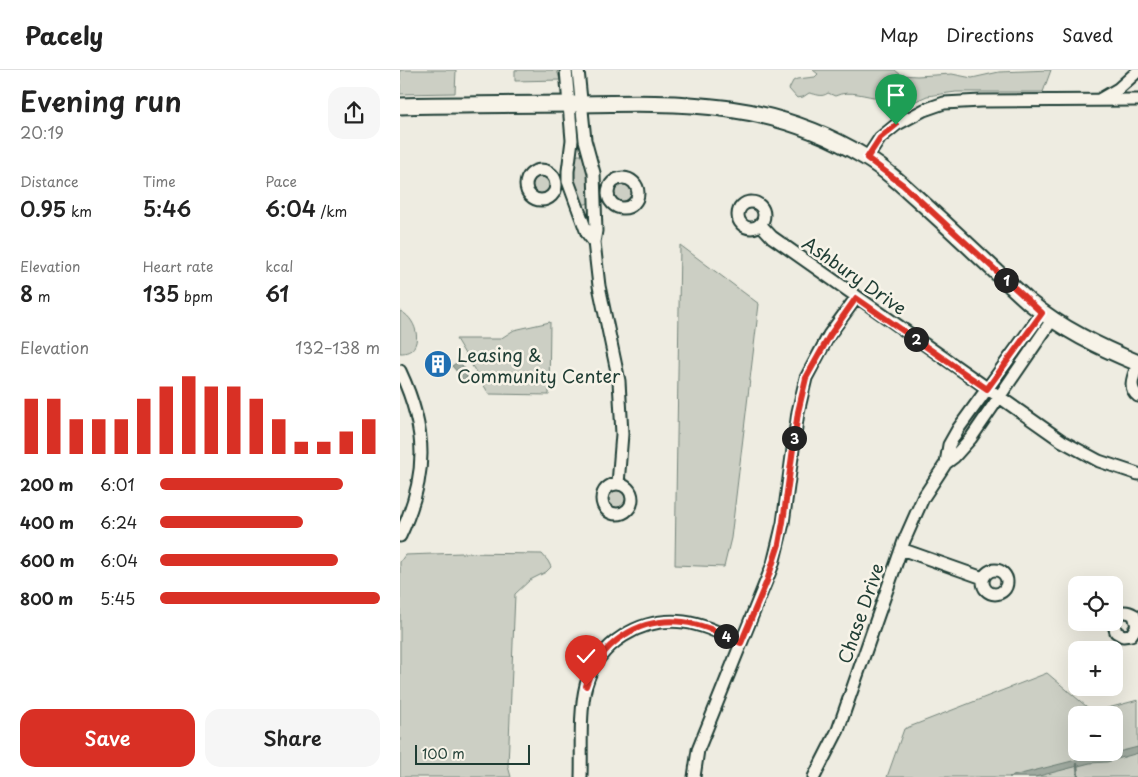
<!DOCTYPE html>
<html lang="en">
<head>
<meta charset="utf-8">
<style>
  :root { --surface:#fff; --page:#f6f6f6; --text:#222; --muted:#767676; --line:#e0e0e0; --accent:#d93025 }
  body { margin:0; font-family:"Playpen Sans",sans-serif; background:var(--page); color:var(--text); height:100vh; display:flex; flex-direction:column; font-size:19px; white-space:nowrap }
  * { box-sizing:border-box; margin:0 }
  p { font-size:16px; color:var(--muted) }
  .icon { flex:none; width:28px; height:28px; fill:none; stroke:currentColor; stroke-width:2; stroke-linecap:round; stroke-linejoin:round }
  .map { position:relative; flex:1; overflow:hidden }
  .sheet { display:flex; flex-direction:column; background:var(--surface); width:400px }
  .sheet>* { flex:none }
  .tools { position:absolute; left:668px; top:506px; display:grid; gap:10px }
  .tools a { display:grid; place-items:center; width:55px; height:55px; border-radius:10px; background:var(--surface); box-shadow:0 5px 20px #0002; font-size:25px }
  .scale { position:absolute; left:15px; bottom:12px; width:115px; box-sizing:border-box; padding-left:5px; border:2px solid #1f3d34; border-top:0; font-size:14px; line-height:18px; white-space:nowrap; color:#1f3d34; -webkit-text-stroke:4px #f7f3e8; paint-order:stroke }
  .pin { position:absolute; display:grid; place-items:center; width:42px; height:42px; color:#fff; margin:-51px -21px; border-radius:50% 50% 50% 0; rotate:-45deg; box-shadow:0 0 5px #0007 }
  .pin .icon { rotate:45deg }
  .km { position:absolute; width:25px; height:25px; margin:-12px; border-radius:50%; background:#222; color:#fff; font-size:14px; line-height:25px; text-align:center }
  .round { display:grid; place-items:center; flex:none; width:52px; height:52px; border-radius:15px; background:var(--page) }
  .summary { display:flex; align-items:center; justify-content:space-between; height:85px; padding:0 20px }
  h1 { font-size:28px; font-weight:600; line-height:38px }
  .metrics { display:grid; grid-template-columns:repeat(3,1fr); gap:8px; height:85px; padding:5px 20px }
  .metrics div { display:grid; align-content:center }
  .metrics b { font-size:21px; font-weight:600 }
  .metrics small { font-size:14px; font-weight:400 }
  .metrics p { font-size:14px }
  .chart { height:140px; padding:10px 20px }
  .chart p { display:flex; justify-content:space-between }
  .chart svg { width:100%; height:90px; margin-top:5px; stroke:var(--accent); stroke-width:6 }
  .primary-button { display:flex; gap:10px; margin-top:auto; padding:10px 20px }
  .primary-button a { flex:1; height:58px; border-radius:15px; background:var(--accent); color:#fff; font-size:20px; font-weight:600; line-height:58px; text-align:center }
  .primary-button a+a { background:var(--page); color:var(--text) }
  ul { padding:0 20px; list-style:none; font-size:16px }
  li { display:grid; grid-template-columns:80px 60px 1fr; align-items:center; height:38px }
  li i { height:12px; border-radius:6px; background:var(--accent) }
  header { display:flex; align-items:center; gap:30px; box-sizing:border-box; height:70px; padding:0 25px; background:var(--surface); border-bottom:1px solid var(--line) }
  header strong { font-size:24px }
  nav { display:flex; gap:28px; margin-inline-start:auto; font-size:18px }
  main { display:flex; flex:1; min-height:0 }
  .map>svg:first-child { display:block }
  .green { fill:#cccfc4; stroke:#76867c; fill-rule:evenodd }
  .water { fill:#9fa99f; stroke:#6c7e74 }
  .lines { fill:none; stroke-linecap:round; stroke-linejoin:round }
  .stream { stroke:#6c7e74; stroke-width:2.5 }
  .minor-casing { stroke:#1f3d34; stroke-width:15 }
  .major-casing { stroke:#1f3d34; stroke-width:19 }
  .minor { stroke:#f7f3e8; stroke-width:11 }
  .major { stroke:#f7f3e8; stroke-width:15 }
  .route-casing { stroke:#fff; stroke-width:10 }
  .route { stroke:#d93025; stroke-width:6 }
  .labels { text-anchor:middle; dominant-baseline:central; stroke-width:5; stroke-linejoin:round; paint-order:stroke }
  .street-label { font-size:18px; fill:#1f3d34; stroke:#f7f3e8 }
  .poi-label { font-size:18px; fill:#1f3d34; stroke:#f7f3e8; text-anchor:start }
</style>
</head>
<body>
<header>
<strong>Pacely</strong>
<nav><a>Map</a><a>Directions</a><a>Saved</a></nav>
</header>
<main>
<section class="sheet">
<div class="summary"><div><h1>Evening run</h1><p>20:19</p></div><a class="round"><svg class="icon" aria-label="share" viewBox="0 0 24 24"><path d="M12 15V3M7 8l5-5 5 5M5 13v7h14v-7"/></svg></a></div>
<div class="metrics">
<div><p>Distance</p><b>0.95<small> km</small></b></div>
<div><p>Time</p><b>5:46</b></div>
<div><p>Pace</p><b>6:04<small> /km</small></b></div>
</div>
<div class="metrics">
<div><p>Elevation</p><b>8<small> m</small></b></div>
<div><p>Heart rate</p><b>135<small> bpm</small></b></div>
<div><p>kcal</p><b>61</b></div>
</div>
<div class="chart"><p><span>Elevation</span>132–138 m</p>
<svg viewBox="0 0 160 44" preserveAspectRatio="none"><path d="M5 44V17M15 44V17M25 44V27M35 44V27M45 44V27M55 44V17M65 44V11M75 44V6M85 44V11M95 44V11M105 44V17M115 44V27M125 44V38M135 44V38M145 44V33M155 44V27"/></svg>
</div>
<ul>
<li><b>200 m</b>6:01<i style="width:83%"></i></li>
<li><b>400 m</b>6:24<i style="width:65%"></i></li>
<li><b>600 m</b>6:04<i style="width:81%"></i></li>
<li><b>800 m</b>5:45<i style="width:100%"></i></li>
</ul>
<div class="primary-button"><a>Save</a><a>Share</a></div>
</section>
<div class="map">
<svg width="738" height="707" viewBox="0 0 738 707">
  <rect width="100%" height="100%" fill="#eeece1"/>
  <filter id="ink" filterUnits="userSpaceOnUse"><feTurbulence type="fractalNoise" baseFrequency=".02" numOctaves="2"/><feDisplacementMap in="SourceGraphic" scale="10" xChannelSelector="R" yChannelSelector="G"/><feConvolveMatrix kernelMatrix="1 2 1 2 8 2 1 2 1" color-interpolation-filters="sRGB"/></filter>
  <g filter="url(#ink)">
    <path class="green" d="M0,0H56L55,23L0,24Z
      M115,0H157L160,10L115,11Z
      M413,0H495L501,5L517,6L552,4L572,8L599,2L651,0L643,22H556L527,26L496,40L490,39L483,35L481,28C466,27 450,19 435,26L428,23C421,28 417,24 409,23L403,27L397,28L389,19L393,11L397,9L415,7L418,4Z
      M178,85H183L188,91L190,132L186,134H182L171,107L174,88Z
      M131 115a10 10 0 1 1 20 0a10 10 0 1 1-20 0Z
      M214 123a10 10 0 1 1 20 0a10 10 0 1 1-20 0Z
      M280,175L359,234L331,468L324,497L275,495Z
      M0,241C19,249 25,284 0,283Z
      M150,252L149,325L89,324L56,269H100L114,260Z
      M585,329L588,330L589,334L566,367L551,381L560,363Z
      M207 429a10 10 0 1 1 20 0a10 10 0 1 1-20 0Z
      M62,483L142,484L148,491L151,497L146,502L130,510L115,524L108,696L111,707H0V492L5,485Z
      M647,603L693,642L738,630V707H487L504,659ZM676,645H714V682H676Z"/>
    <path class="water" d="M59,291L68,303L65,312L58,309L60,305L52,296Z
      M738,677V683L707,692L690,693L635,707H609L688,687L706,685Z"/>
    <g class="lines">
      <path class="stream" d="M677,694L678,707"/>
      <defs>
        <path id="minor" d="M166,0L172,70L168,101V111L187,163L194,172
          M178,0L185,70L194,103L196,161L194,172L199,216L219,311L222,364L218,414
          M699,30L718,19L738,1
          M467,88L480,68L496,55L524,40L544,33L581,31L738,30
          M126 115a15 15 0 1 1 30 0a15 15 0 1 1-30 0Z
          M208 123a15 15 0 1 1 30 0a15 15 0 1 1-30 0Z
          M338 145a13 13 0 1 1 26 0a13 13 0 1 1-26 0Z
          M360,154L372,167L662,371L699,391L738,404
          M738,294C734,305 727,318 738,326
          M0,301C28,361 28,406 0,466
          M546,393L549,375L558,359L642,243
          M202 429a15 15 0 1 1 30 0a15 15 0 1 1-30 0Z
          M501,479L583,508
          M583 512a12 12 0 1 1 24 0a12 12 0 1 1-24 0Z
          M713,552L716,562L723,566L731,565L737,556L734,545C726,540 719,541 714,549
          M181,707C182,678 179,643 186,615C198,573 241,547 284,552C303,554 324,565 341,573
          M294,707L298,680L373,494L383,453L398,342L406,308L429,265L456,228
          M414,707L438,660L504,471L523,428L546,393L554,387L571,368L652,250"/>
        <path id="major" d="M0,36C59,35 118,34 177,34C283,32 371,30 465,87C490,102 511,123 532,142C565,172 596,202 629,232C662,259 699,277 738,293"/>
      </defs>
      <use href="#minor" class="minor-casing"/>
      <use href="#major" class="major-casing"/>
      <use href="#minor" class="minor"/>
      <use href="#major" class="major"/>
    </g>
  </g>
  <g class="lines" filter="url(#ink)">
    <defs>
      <path id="route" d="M186,616C199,573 239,547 283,552C303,554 324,565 341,573L367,511L379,474L383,452L398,342L406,308L430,265L456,228L587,319L642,243L503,115L467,88L480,68L496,55"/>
    </defs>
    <use href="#route" class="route-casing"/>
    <use href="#route" class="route"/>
  </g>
  <defs>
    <symbol id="building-disc" viewBox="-11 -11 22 22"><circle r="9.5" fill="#1f6fb2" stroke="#f7f3e8"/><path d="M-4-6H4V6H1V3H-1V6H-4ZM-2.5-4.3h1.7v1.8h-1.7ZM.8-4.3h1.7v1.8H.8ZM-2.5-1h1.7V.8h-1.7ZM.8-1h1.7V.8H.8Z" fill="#fff"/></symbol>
  </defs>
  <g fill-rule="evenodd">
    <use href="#building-disc" x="22" y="278" width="32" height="32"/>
  </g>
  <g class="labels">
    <g class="street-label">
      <text transform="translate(455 205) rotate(35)">Ashbury Drive</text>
      <text transform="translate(460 543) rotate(-71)">Chase Drive</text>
    </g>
    <g class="poi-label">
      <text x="57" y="284">Leasing &amp;<tspan x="57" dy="21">Community Center</tspan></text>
    </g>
  </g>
</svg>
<div class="tools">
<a><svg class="icon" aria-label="locate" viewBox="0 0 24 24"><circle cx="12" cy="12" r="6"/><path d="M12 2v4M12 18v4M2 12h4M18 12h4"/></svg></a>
<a>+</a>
<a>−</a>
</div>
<div class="scale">100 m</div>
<div class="pin" style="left:496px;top:55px;background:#1e9e55"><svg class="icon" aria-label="arrive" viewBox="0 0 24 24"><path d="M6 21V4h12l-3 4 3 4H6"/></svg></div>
<div class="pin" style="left:186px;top:616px;background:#d93025"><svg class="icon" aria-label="check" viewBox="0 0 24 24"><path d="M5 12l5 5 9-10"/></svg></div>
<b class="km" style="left:606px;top:210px">1</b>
<b class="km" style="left:516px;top:269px">2</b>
<b class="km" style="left:394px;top:368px">3</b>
<b class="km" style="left:326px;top:566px">4</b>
</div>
</main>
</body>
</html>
